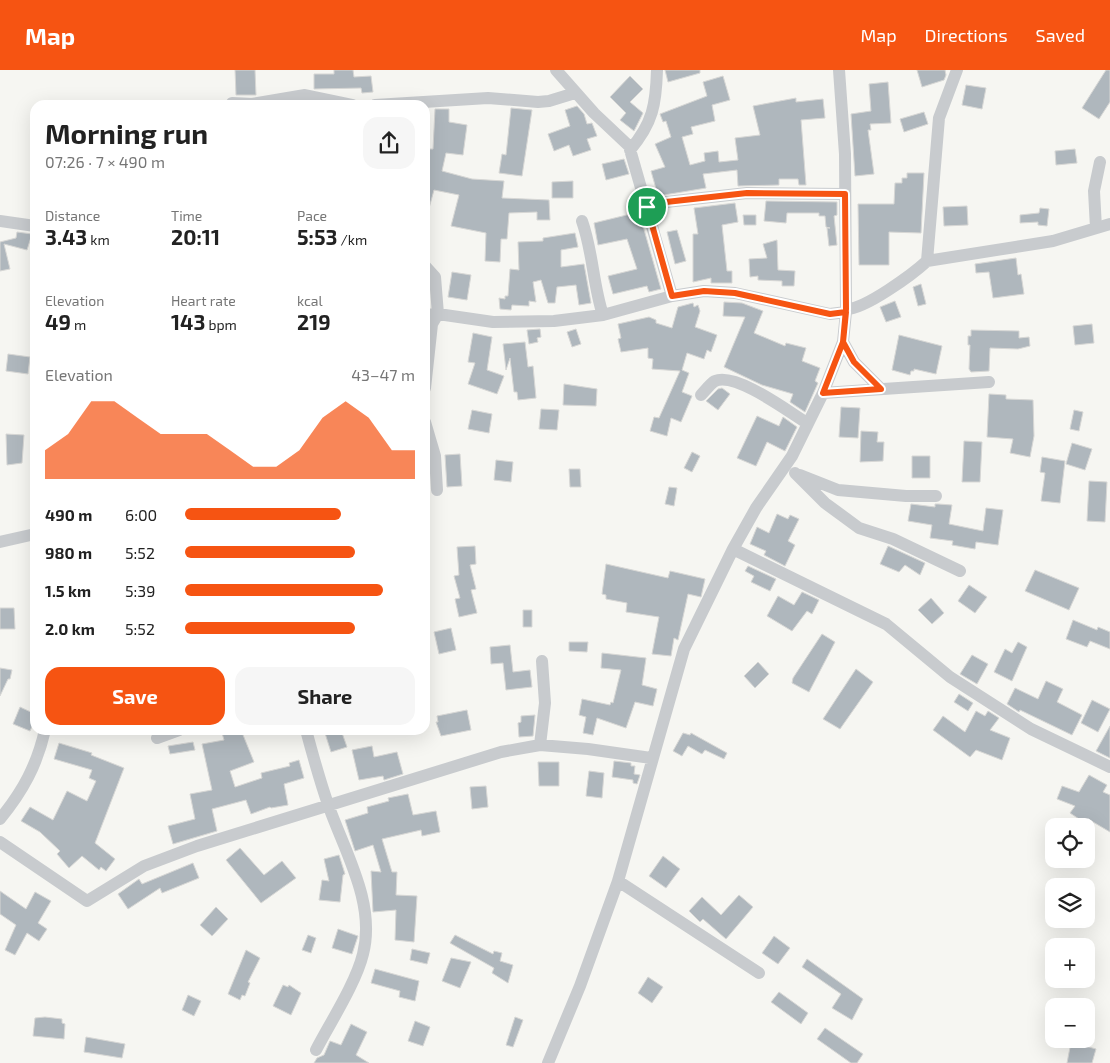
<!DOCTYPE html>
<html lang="en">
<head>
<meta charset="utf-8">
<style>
  :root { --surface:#fff; --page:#f6f6f6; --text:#222; --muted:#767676; --accent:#f65412 }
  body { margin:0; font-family:"Exo 2",sans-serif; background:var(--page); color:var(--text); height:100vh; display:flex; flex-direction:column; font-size:19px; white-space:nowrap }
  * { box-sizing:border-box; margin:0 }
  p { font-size:16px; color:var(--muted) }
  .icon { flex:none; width:28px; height:28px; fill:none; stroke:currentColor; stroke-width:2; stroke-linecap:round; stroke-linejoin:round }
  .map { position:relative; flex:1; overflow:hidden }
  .panel { position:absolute; left:30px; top:30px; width:400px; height:635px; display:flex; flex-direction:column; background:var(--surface); border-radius:15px; box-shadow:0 5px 20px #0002 }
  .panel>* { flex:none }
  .fabs { position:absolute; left:1045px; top:748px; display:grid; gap:10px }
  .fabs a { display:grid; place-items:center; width:50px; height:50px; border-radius:10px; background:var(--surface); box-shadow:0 5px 20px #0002; font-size:25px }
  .pin { position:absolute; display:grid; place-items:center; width:42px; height:42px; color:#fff; margin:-21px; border:2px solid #fff; border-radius:50%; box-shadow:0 1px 5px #0007 }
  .round { display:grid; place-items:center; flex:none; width:52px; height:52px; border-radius:15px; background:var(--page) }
  .summary { display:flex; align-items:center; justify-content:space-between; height:85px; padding:0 15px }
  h1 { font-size:28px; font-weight:700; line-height:38px }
  .stats { display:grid; grid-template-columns:repeat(3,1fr); gap:8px; height:85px; padding:5px 15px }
  .stats div { display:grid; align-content:center }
  .stats b { font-size:21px; font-weight:700 }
  .stats small { font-size:14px; font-weight:400 }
  .stats p { font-size:14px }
  .chart { height:140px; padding:10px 15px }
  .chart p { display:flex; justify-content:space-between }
  .chart svg { width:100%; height:90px; margin-top:5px; fill:var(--accent); opacity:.7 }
  .primary-button { display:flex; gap:10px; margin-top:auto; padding:10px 15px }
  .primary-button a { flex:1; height:58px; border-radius:15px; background:var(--accent); color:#fff; font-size:20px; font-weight:700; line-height:58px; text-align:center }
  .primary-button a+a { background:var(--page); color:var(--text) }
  ul { padding:0 15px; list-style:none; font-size:16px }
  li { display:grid; grid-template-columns:80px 60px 1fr; align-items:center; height:38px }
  li i { height:12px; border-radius:6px; background:var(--accent) }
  header { display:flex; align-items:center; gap:30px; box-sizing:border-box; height:70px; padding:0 25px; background:var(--accent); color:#fff }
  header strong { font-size:24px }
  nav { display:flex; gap:28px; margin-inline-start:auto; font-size:18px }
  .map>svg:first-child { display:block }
  .building { fill:#afb7bd; stroke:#d7d7d5 }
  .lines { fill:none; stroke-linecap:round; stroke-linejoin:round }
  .minor { stroke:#c8cbce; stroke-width:12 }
  .route-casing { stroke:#fff; stroke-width:10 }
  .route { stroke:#f65412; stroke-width:6 }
</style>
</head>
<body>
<header>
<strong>Map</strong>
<nav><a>Map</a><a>Directions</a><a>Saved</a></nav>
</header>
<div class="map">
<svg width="1110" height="993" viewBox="0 0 1110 993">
  <rect width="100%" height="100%" fill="#f6f6f2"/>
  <path class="building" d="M235,0H255L256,25H236Z
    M334,0H353L354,7L371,6L373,22L362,23L361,18L314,19V4H334Z
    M665,0H700V3L668,12Z
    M917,0H945L946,5L944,10L922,17Z
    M1106,0H1110V32L1099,49L1082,38Z
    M630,6L643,19L630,32L643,43L634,61L620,50L626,43L610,27Z
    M723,6L730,30L712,35L715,51L691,57L693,64L682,67L690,95L705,91L704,83L718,81L719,92L738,90L735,68L760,65L753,36L796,28V32L823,29L825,48L801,50L806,115H799L798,109H779V115L738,116L737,100L703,104L706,118L658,126L651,101L665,97L655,74L671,67L666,51L663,52L660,44L707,26L703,12Z
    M888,12L891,53L870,54L871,60H868L874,104L855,106L851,44L871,41L869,14Z
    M966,15L986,18L982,39L962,35Z
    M577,36L584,44L587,54L592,53L597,66L587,69L591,80L573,86L569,75L554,81L548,64L570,56L565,40Z
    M511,38L532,40L522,106L499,103L502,84L506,85Z
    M435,39H449V52L467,55L463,85L446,83L442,101L472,109L504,111L502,128L549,130L550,150H537V142L509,143L507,169H501L500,192L485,191L486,163L451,156L459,125L434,120L428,142L425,141V100L429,79H433Z
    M924,42L928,54L904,62L900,49Z
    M1075,79L1077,93L1056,95L1055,81Z
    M624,89L629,104L606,110L602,94Z
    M907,103H924L921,163L889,162V195H859L858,134H894L895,113H902V108H907Z
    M573,111V128H552V112Z
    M766,131L837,132V145L834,146L837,175L829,176L827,158H830L826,157L825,146H819V143H787L786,153L764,151Z
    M735,133L738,152L722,155L727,201H732V213H711V208L693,212V164H698L694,138Z
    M967,136L968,155L944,156L943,137Z
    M1040,138L1049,139L1047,156L1038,155V152L1020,153V145L1039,143Z
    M639,142L661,219L649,222L647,216L613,224L608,206L637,199L627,169L598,175L594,153Z
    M743,145H756V155H744Z
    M677,160L686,191L675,194L667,162Z
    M17,162L32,164L27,180L4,174L10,199L0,201V172L16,168Z
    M575,163L578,177L561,180V197L584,194L591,233L579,235L576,215L557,217L555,233H548L541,210L533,212L536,232L529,231V236L512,235L511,240L500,239L499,228L505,229V226H508L510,199L519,200L518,172L543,171V168Z
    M777,170L778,200L795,201L794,216H782V211L758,210V206L750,207L749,189L767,188L763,174Z
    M1016,188L1018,205L1021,204L1024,224L993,228L989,202L976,203L975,194Z
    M452,202L471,205L467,230L448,227Z
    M921,214L926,234L918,236L913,217Z
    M895,231L901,247L886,252L880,237Z
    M724,232L742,233L763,241L754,263L785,276L786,273L806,278L802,291L820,298L815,311L818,313L805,342L790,332L793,324L762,315L724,297L745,247L723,246Z
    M693,233L694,237L698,235L700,241L695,257L717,265L711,282L707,280L704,289L687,283L682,300L689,303L682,322L692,326L681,352L671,348L667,366L650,361L654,347L659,348L680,301L652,299L653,289L648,288V278L621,282L618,269L621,268L618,254L649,247L656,250V253L672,258L678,237Z
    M1092,254L1094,273L1075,275L1073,256Z
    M540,259L541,267L537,268L538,272L529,274L527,260Z
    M576,259L581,274L572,277L567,262Z
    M971,260L1019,261V268L1029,267L1030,276L1018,279L990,278L989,301L971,302L969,299L970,275H968V266H971Z
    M473,263L492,267L487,300L504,306L497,324L468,314L475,293L468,292Z
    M899,265L942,276L936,304L914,299V301H911L910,305L892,300Z
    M525,272L528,297L533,296L536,328L518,330L517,322H514L510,288L506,300L503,274Z
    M8,284L30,287L28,304L6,301Z
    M564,314L597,319L596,336L563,335Z
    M722,318L730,324L718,340L706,331L718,319Z
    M989,324L1006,325V329L1033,330L1034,366L1030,387L1010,383L1013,369L987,367Z
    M841,337L860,338L858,368L839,367Z
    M541,339L559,340L557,360L539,359Z
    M472,340L492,344L489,363L468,359Z
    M1074,340L1083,342L1079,361L1070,359Z
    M757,346L779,356L783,347L797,357L785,381L767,372L756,396L737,388Z
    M861,361L878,362L877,372H884L883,391L860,392Z
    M6,364L24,365L22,393L7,395Z
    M964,371L982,372L980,412H962Z
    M1072,373L1092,379L1085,400L1066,394Z
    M692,382L700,386L692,402L684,398Z
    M460,384L462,416L447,417L445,385Z
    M912,386H930V408H912Z
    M1042,387L1065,391L1060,433L1041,431L1045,403L1040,402Z
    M496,390L513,392L511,412L494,410Z
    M569,399H580L581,417H570Z
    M1089,411L1107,412L1105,452L1087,451Z
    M669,417L677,418L674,436L665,434Z
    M911,434L935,437V434H938L952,435L949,454L983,461L986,438L1003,440L998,475L976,472L975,479L952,475L953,471L930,468L932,455L908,451Z
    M777,444L788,449L790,445L799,449L788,471L795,475L785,496L764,485L766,481L750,474L757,457L769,463Z
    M475,476L476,494L470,495L476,519L471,520L477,543L459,547L455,529L460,528L454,506L459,505L457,477Z
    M888,476L925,493L920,505L905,495L899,502L880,494Z
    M606,494L668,508L670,501L705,509L701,527L688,524L678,570L674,568L671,586L652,584L659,547L626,542L627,533L606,529V525L602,524Z
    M748,496L776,509L770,521L751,512L754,506L745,501Z
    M1035,500L1079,518L1069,540L1025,521Z
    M969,515L987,527L975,543L958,531Z
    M802,522L819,530L812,544L807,541L792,561L767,546L778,526L794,535Z
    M931,528L944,543L932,554L918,540Z
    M0,538H14L15,559H0Z
    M523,540H532V557H523Z
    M1073,550L1097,560L1098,557L1110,562V579L1090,571L1087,577L1066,569Z
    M451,558L456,580L439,584L434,562Z
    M822,564L835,572L809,622L792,613L793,608Z
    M569,572H588L587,582L569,581Z
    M1018,572L1027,577L1012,611L994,602L1005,579L1012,583Z
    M510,575L513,602L530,600L532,617L506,620L503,593L491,594L490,577Z
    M602,583L646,588L642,615L657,619L653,636L635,632L626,658L597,648L593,665L583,663L586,647L579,645L582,629L610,635L611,632L613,633L621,600L601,598Z
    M972,585L988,594L977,614L960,604Z
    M758,592L769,604L755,618L744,606Z
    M0,598L12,600L10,609H8L0,626Z
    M856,599L873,612L840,659L823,649Z
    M1046,611L1063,619L1057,632L1082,645L1072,665L1020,640L1019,642L1007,634L1015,618L1038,629Z
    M959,624L973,633L968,641L954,632Z
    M1092,630L1110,639L1098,662L1081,653Z
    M20,637L35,644V650L30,661L13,654Z
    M467,640L471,660L441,666L436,652H438L437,646Z
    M976,641L985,646L988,641L999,648L990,660L1010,668L1002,690L976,680L970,687L933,660L943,646L965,662Z
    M535,645L533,666L519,667L518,653L521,652V646Z
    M1110,656V688L1096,681Z
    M230,660H241L254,692L230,701L235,717L262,708L261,703L290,696L289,693L299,690L304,708L284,714L288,735L271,738L270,737L251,744L246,730L212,739L217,761L173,774L168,756L195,749L190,724L212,720L202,674L224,670L222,663Z
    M324,660H341L347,677L331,682Z
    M683,663L690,665L691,663L727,683L724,689L705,680L702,684L688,676L682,686L673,681Z
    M193,672L195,680L170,684L168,676Z
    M59,673L92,683L91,685L124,698L95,773L115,789L106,801L101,797L99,800L82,786L69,798L57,784L60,781L40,762L21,751L30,737L53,750L67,721L87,731L96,711L89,708L92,700L54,689Z
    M372,676L374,687L397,682L403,704L384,710L383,706L359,710L352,680Z
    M614,691L631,693V696H635L634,704L640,705L637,714L633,713V710L612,707Z
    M538,692H559V716H539Z
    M589,701L604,703L602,728L586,726Z
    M1089,705L1107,715L1103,722L1110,725V762L1088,749L1085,753L1070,743L1075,736L1057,729L1062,716L1079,722Z
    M486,716L488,737L472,739L470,717Z
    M408,724L413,745L436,741L440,762L422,766L421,760L382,769L392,802H397L396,825L417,826L414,872L395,870L396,840L373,842L371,801L381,802L373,775L355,781L345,750L368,743L367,737L389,731L388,728Z
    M240,778L264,805L282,791L296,808L261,833L226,790Z
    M339,785L345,804L343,805L340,832L319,830L322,810L329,811L324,789Z
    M663,786L680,799L666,818L649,806Z
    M193,793L199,808L162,823L160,818L128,839L118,824L139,809L142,814Z
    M0,821L26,839L35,822L51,831L38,853L47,859L39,871L27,863L15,885L5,880L16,855L0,844Z
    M739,825L753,837L726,869L703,849L700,852L689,841L702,827L721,845Z
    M216,837L228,849L212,866L200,855Z
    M338,859L358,866L352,884L332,878Z
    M308,865L316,868L311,883L302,880Z
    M455,865L493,884L494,881L502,883L500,891L513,895L508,913L492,903L494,898L450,873Z
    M774,866L790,878L778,894L762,883Z
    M412,879L430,883L427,894L410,890Z
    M246,880L260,888L248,912L250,913L245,926L242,925L240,930L228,924Z
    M451,888L471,892L460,918L442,911Z
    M807,889L863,929L852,950L832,938L841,924L802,897Z
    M375,899L419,911L415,931L399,927L400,921L371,913Z
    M648,907L663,917L652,933L638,923Z
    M283,915L288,917L289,915L301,923L291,945L273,936Z
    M779,922L808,943L801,954L771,932Z
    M188,925L201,931L194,946L182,940Z
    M45,947L62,949V953L65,954L64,969L33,966L35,948Z
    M515,947L523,950L513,977L506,975Z
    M415,951L430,957L423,976L408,971Z
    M351,954L367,962L356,985L369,993H314L317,988L324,985L330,971L341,975Z
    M825,958L863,984L857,993H851L817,969Z
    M86,967L125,974L122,988L84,982Z
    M1071,972L1096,979L1092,993H1067Z"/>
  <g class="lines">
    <path class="minor" d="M556,0L594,43L629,76L672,226
      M839,0L845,84L846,239
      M232,33L252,34L305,25L353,35
      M375,35L488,28L538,32L549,31L575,23
      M630,80C653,53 656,34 657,0
      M647,137L666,132L747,123L845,124
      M0,151L35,156
      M582,151C593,182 593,215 603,245
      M1096,158L1094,121L1100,92
      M927,191L939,48L957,0
      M425,196L435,207L438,244L432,254L425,318
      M425,245L438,244L493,252L554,251L603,245L672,226L704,221L735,223L830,244L846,242V239C864,240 913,204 927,191L1053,171L1110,154
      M843,272L854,292L881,319
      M823,323L989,312
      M701,325C705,321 710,314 715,311C736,302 789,342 807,353
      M425,352L435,386L437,420
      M795,403L825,433L859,458L893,469L960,501
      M800,405L838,420L906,426H936
      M0,472L35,464
      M733,479L886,554L950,607L1031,659L1110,697
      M306,660C313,686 320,712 329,737C345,782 376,834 363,884C356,913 330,953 316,980
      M157,668L179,660
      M540,675L545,633L542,591
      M0,749C23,721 37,695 45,660
      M0,772L87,831L144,796L197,776L501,682L540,675L588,679L651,688
      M618,811L759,903
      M548,993L580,916L618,811L684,579L733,479L756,438L792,386L823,323L843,272L846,242"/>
  </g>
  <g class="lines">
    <defs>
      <path id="route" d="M647,137L672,226L704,221L735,223L830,244L846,242L843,272L823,323L881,319L854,292L843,272L846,239L845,124L747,123L666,132L647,137"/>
    </defs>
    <use href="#route" class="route-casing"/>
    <use href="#route" class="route"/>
  </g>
</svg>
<div class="fabs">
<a><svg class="icon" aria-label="locate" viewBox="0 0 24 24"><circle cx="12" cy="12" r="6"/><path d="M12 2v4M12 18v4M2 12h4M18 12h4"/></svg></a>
<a><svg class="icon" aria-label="layers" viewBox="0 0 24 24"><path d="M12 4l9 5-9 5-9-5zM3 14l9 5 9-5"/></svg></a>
<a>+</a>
<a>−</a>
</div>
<div class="pin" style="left:647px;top:137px;background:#1e9e55"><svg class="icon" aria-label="arrive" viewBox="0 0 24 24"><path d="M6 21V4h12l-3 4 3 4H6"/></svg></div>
<section class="panel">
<div class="summary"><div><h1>Morning run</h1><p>07:26 · 7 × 490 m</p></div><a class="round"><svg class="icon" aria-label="share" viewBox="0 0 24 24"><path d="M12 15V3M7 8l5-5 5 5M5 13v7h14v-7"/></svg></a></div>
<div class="stats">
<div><p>Distance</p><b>3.43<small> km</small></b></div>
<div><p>Time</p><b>20:11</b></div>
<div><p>Pace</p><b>5:53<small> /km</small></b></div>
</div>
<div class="stats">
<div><p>Elevation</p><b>49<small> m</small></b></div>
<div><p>Heart rate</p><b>143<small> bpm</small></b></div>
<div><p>kcal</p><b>219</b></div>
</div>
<div class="chart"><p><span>Elevation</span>43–47 m</p>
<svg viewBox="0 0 160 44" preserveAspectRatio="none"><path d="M0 44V30L10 22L20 6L30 6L40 14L50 22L60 22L70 22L80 30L90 38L100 38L110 30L120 14L130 6L140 14L150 30L160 30V44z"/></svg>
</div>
<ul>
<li><b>490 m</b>6:00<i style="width:68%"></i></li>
<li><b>980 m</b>5:52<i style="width:74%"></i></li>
<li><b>1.5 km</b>5:39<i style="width:86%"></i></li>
<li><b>2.0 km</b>5:52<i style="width:74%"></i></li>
</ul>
<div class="primary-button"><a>Save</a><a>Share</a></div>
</section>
</div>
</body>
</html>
